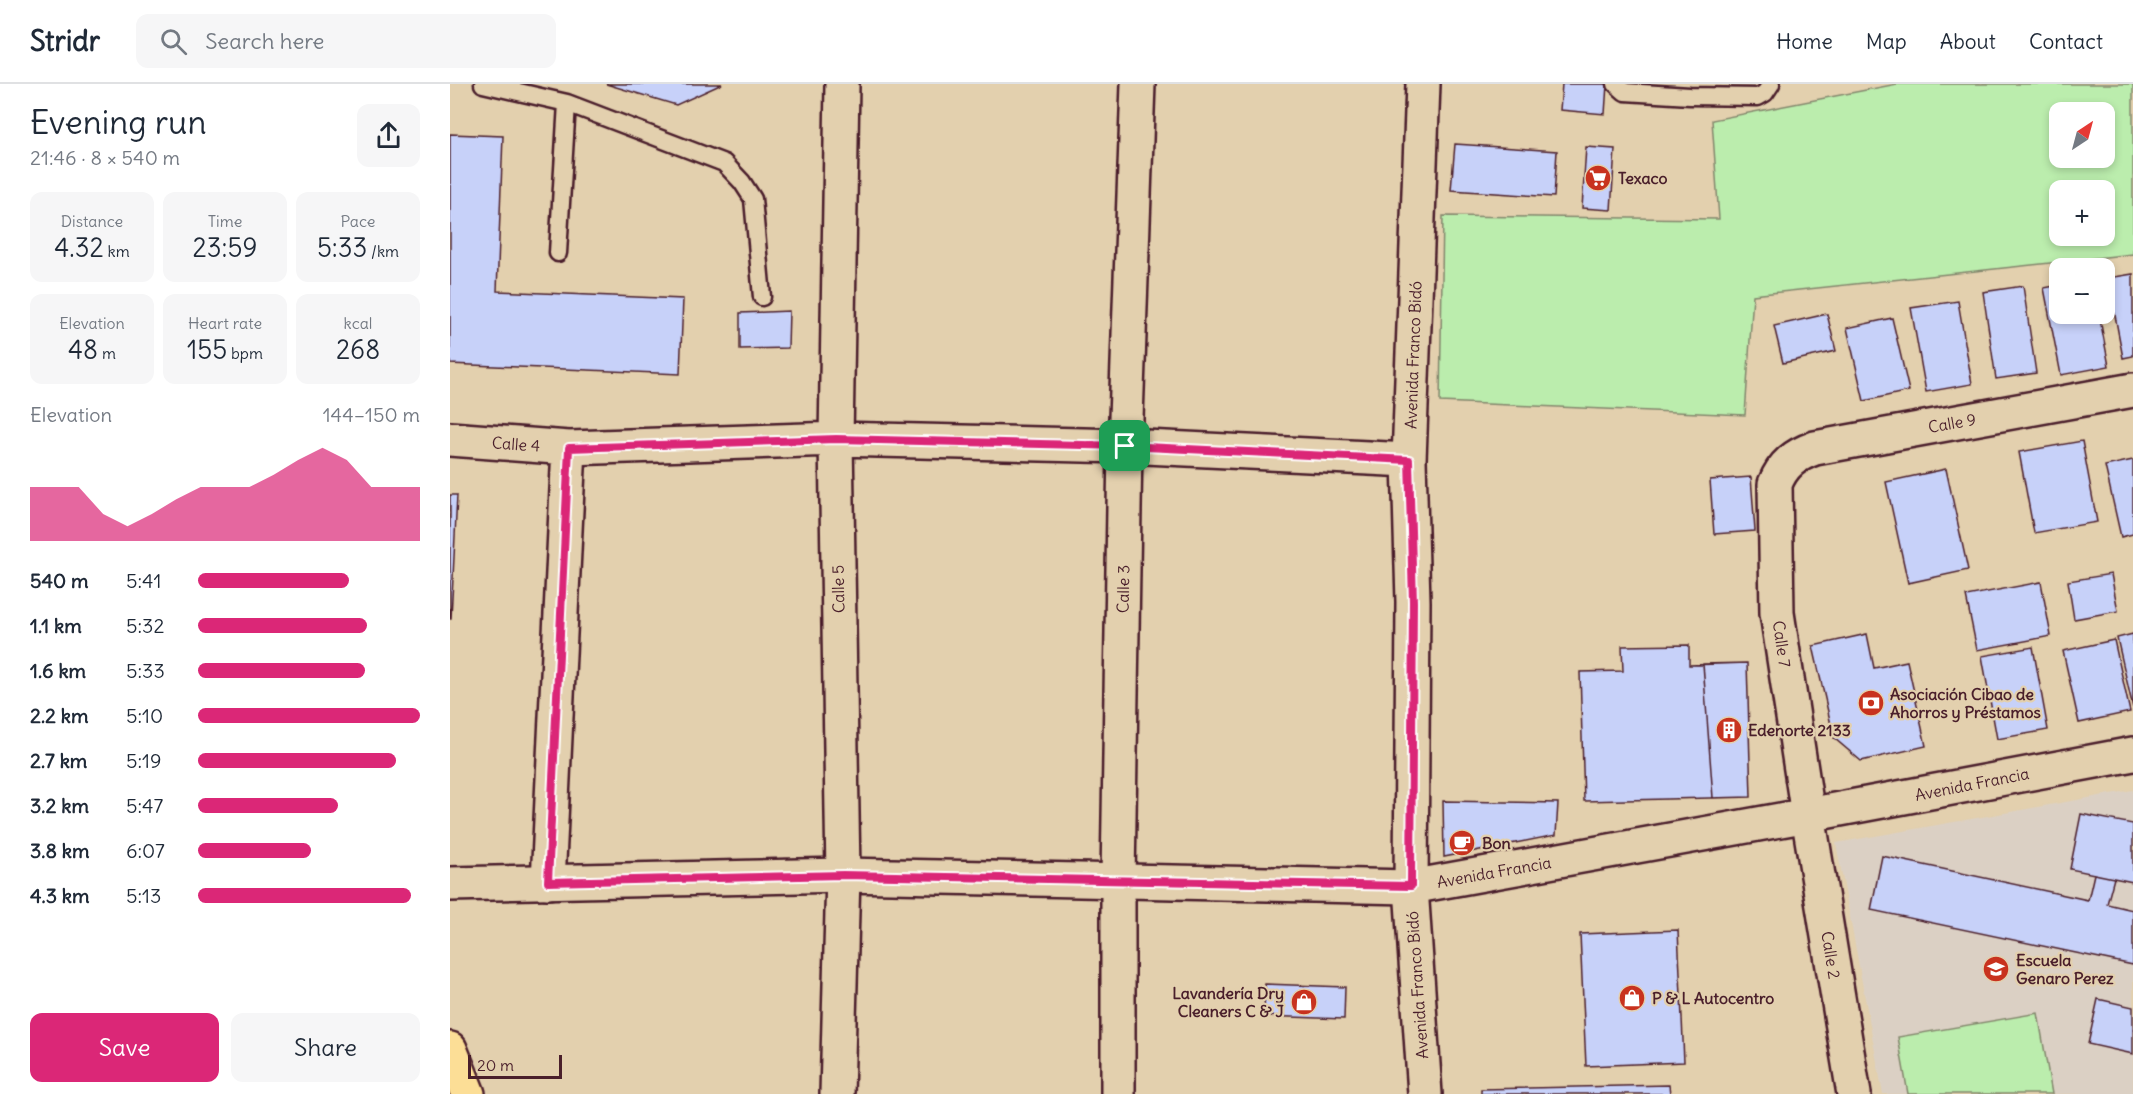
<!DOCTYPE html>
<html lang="en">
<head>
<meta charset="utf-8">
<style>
  :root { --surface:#fff; --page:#f6f6f7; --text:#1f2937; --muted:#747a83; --line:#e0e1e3; --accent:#db2777 }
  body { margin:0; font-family:Delius,sans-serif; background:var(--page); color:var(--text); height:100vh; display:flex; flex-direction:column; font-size:22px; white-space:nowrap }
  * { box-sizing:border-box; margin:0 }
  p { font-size:20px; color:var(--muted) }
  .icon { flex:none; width:33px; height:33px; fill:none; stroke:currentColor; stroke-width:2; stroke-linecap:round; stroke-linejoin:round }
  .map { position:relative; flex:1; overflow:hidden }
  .sheet { display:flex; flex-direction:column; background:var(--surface); width:450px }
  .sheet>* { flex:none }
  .needle { width:39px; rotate:36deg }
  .tools { position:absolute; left:1599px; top:18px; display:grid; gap:12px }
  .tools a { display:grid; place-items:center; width:66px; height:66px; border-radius:12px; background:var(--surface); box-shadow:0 3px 9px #0003; font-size:30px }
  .scale { position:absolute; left:18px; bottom:15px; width:94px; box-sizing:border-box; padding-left:6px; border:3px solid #4a1f2b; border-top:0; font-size:16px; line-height:21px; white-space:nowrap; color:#4a1f2b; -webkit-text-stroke:4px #e3d0ae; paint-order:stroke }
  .pin { position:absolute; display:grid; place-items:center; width:51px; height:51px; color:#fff; margin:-26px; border-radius:12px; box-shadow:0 3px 9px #0006 }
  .round { display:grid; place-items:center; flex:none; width:63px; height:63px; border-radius:12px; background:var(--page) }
  .head { display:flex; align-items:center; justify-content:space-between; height:102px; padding:0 30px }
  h1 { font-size:33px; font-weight:600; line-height:45px }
  .figures { display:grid; grid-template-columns:repeat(3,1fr); gap:9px; height:102px; padding:6px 30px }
  .figures div { display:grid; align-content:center; border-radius:12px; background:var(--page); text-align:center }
  .figures b { font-size:26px; font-weight:600 }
  .figures small { font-size:16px; font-weight:400 }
  .figures p { font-size:16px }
  .chart { height:168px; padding:12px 30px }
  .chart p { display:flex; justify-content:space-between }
  .chart svg { width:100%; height:108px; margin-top:6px; fill:var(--accent); opacity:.7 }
  .button { display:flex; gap:12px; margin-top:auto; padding:12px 30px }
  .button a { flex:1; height:69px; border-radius:12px; background:var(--accent); color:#fff; font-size:24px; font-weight:600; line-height:69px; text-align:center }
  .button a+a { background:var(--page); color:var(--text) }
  ul { padding:0 30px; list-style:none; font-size:20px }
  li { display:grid; grid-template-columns:96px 72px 1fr; align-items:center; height:45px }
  li i { height:15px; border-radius:8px; background:var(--accent) }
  header { display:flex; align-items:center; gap:36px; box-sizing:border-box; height:84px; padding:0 30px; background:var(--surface); border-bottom:2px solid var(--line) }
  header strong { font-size:28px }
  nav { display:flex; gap:33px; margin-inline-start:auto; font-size:21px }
  .search { width:420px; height:54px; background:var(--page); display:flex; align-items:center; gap:15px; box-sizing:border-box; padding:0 21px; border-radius:12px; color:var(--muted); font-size:22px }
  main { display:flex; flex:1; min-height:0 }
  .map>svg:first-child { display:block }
  .built { fill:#dbd0c4 }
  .green { fill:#bbedad; stroke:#82866c; stroke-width:1.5; fill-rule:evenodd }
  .building { fill:#c7d1f9; stroke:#4a1f2b; stroke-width:1.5 }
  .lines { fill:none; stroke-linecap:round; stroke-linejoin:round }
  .lane-casing { stroke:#4a1f2b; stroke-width:21 }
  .street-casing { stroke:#4a1f2b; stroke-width:38 }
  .secondary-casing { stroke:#4a1f2b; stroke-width:38 }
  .primary-casing { stroke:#4a1f2b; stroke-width:38 }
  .lane { stroke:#e3d0ae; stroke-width:16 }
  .street { stroke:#e3d0ae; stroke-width:33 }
  .secondary { stroke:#e3d0ae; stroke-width:33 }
  .primary { stroke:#fcde96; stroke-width:33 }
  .route-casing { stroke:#fff; stroke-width:12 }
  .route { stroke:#db2777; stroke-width:8 }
  .labels { text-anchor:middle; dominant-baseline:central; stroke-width:4.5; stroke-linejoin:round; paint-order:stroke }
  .poi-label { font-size:16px; font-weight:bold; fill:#4a1f2b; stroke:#e3d0ae; text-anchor:start }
  .street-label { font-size:16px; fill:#4a1f2b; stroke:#e3d0ae }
</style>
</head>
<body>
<header>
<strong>Stridr</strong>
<div class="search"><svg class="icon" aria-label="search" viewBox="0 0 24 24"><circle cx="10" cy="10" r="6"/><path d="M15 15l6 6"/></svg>Search here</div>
<nav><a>Home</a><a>Map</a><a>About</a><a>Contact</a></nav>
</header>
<main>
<section class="sheet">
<div class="head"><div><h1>Evening run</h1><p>21:46 · 8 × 540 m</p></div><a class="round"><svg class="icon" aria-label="share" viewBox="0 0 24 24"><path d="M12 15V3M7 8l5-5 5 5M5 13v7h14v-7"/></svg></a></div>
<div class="figures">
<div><p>Distance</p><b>4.32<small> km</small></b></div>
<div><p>Time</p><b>23:59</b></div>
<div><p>Pace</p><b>5:33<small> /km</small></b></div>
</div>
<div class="figures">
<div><p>Elevation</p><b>48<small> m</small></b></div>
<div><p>Heart rate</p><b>155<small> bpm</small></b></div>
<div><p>kcal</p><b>268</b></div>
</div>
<div class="chart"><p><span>Elevation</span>144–150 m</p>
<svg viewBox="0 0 160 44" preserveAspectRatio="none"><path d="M0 44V22L10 22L20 22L30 33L40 38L50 33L60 27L70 22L80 22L90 22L100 17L110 11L120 6L130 11L140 22L150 22L160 22V44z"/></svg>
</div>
<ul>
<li><b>540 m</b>5:41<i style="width:68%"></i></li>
<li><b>1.1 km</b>5:32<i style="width:76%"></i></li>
<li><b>1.6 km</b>5:33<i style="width:75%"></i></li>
<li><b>2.2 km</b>5:10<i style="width:100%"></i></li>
<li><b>2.7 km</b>5:19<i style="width:89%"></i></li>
<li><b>3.2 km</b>5:47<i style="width:63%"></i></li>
<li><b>3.8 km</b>6:07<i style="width:51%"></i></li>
<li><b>4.3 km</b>5:13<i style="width:96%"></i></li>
</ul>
<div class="button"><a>Save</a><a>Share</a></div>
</section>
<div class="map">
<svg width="1683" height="1010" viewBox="0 0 1683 1010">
  <rect width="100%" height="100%" fill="#e3d0ae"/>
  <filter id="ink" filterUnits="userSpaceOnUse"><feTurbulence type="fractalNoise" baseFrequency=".0167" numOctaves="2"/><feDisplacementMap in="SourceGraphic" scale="12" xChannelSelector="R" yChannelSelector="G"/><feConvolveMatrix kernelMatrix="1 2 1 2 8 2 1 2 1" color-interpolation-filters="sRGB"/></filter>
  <g filter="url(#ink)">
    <path class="built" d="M1683,706V1010H1433L1386,759Z"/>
    <path class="green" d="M1447,0H1683V170L1303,211L1295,331L990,318L993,132L1269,135L1262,36ZM1610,28H1654V74H1610ZM1610,106H1654V152H1610Z
      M1588,929L1602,1010H1458L1448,953Z"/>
    <path class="building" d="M156,0H272L226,21Z
      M1112,0H1157L1155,30L1110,26Z
      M0,50L53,52L47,207L233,215L230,290L0,280Z
      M1005,60L1107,67L1104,113L1001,106Z
      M1136,63L1165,65L1161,126L1132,124Z
      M1683,190V272L1673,274L1658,194Z
      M1610,201V230H1649L1659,282L1611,291L1594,204Z
      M1573,202L1586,289L1546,295L1533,208Z
      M1508,217L1522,300L1476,308L1461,224Z
      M339,227L338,264L290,265V229Z
      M1377,230L1386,267L1333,279L1324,242Z
      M1442,234L1459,307L1414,317L1397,244Z
      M1632,357L1647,438L1584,449L1569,368Z
      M1683,376V450L1671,453L1655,382Z
      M1496,385L1518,486L1458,499L1436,398Z
      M1301,393L1305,447L1264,450L1260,396Z
      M0,411H7L1,535H0Z
      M1661,490L1668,527L1624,535L1618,497Z
      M1591,498L1601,552L1527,566L1516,512Z
      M1417,550L1424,584L1457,577L1476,662L1411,677L1384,654L1363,562Z
      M1683,550V624L1667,554Z
      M1664,556L1680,628L1629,639L1613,567Z
      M1239,561V581L1297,579L1301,713L1134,717L1130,588L1173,587L1172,562Z
      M1583,563L1598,646L1547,655L1532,572Z
      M1297,579L1301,713L1263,714L1253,580Z
      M993,717L1108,719L1106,751L994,773Z
      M1631,730L1683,740V798L1620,785Z
      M1432,772L1638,816L1644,790L1664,794L1657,820L1683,826V881L1421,826Z
      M1228,846L1234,978L1136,982L1130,850Z
      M815,900L895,903L894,935L814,932Z
      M1648,915L1683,923V970L1638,960Z
      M1219,1001L1220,1010H1031V1005Z"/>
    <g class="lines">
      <defs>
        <path id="lane" d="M33,0L117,19L274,79L292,98L303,115L312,213
          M1166,0L1175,8L1240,12L1308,13L1315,9L1321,0
          M108,169L117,19"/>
        <path id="street" d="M973,0L959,376L963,518L961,803L975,1010
          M0,355L119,364L386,355L675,362L959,376
          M98,798L119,364
          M387,1010L393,791L386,355L392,0
          M668,1010V795L675,362L688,0
          M1404,1010L1358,731L1327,529L1325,400C1333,380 1345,371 1365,364L1683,306"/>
        <path id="secondary" d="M0,800L393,791L961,803L1358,731L1683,670"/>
        <path id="primary" d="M0,965L18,1010"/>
      </defs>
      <use href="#lane" class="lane-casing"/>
      <use href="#street" class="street-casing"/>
      <use href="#secondary" class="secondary-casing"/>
      <use href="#primary" class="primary-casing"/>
      <use href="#lane" class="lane"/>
      <use href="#street" class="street"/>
      <use href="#secondary" class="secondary"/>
      <use href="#primary" class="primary"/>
    </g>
  </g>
  <g class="lines" filter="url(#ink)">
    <defs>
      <path id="route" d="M386,355L675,362L959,376L963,518L961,802L393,791L98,798L119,364Z"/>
    </defs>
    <use href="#route" class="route-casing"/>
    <use href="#route" class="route"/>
  </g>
  <defs>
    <symbol id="supermarket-disc" viewBox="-11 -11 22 22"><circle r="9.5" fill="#c8321e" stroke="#e3d0ae"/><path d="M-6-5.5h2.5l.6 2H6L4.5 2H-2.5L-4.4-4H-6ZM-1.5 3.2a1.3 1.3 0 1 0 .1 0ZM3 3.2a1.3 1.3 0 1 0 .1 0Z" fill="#fff"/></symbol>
    <symbol id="bank-disc" viewBox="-11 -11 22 22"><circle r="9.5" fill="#c8321e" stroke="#e3d0ae"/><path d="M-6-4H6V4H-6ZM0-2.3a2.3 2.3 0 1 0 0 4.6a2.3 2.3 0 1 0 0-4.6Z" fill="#fff"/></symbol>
    <symbol id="building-disc" viewBox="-11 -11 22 22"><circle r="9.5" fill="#c8321e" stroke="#e3d0ae"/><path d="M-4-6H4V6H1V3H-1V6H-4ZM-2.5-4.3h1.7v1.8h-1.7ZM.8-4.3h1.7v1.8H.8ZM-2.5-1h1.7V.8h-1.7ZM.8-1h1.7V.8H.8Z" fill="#fff"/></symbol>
    <symbol id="cafe-disc" viewBox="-11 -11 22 22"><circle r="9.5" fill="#c8321e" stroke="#e3d0ae"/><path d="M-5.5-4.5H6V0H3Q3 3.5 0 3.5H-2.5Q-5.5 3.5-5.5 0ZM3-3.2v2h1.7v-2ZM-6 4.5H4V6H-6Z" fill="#fff"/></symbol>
    <symbol id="school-disc" viewBox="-11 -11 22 22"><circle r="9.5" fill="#c8321e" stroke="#e3d0ae"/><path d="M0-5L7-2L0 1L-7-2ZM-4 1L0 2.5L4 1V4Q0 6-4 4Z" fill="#fff"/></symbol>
    <symbol id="shop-disc" viewBox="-11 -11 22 22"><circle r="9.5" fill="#c8321e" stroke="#e3d0ae"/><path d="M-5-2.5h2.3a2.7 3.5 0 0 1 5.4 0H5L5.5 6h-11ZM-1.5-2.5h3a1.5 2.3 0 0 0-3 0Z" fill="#fff"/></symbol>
  </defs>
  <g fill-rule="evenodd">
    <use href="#supermarket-disc" x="1133" y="79" width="30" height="30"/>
    <use href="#bank-disc" x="1406" y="604" width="30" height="30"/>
    <use href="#building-disc" x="1264" y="631" width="30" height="30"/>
    <use href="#cafe-disc" x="997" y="744" width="30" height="30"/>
    <use href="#school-disc" x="1531" y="870" width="30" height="30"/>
    <use href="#shop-disc" x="1167" y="899" width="30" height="30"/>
    <use href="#shop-disc" x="839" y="903" width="30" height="30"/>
  </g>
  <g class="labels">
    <g class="poi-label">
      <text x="1168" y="94">Texaco</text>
      <text x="1440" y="610">Asociación Cibao de<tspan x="1440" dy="18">Ahorros y Préstamos</tspan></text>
      <text x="1298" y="646">Edenorte 2133</text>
      <text x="1032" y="759">Bon</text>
      <text x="1566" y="876">Escuela<tspan x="1566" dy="18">Genaro Perez</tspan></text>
      <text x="834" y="909" text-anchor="end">Lavandería Dry<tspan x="834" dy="18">Cleaners C &amp; J</tspan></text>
      <text x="1202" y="914">P &amp; L Autocentro</text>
    </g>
    <g class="street-label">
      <text transform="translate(963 271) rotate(-88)">Avenida Franco Bidó</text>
      <text transform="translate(1502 339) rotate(-10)">Calle 9</text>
      <text transform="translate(66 360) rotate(4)">Calle 4</text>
      <text transform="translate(388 505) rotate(-91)">Calle 5</text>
      <text transform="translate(673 505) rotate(-89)">Calle 3</text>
      <text transform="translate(1332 560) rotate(82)">Calle 7</text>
      <text transform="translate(1522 700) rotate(-11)">Avenida Francia</text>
      <text transform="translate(1044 788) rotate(-10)">Avenida Francia</text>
      <text transform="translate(1381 871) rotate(81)">Calle 2</text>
      <text transform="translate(967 901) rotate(-94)">Avenida Franco Bidó</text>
    </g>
  </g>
</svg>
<div class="tools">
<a><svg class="needle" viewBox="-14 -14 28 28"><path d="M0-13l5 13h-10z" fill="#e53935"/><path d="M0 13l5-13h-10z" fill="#747a83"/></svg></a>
<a>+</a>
<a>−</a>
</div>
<div class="scale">20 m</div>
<div class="pin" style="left:675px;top:362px;background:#1e9e55"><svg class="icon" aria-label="arrive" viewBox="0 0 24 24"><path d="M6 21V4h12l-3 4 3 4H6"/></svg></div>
</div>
</main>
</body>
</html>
